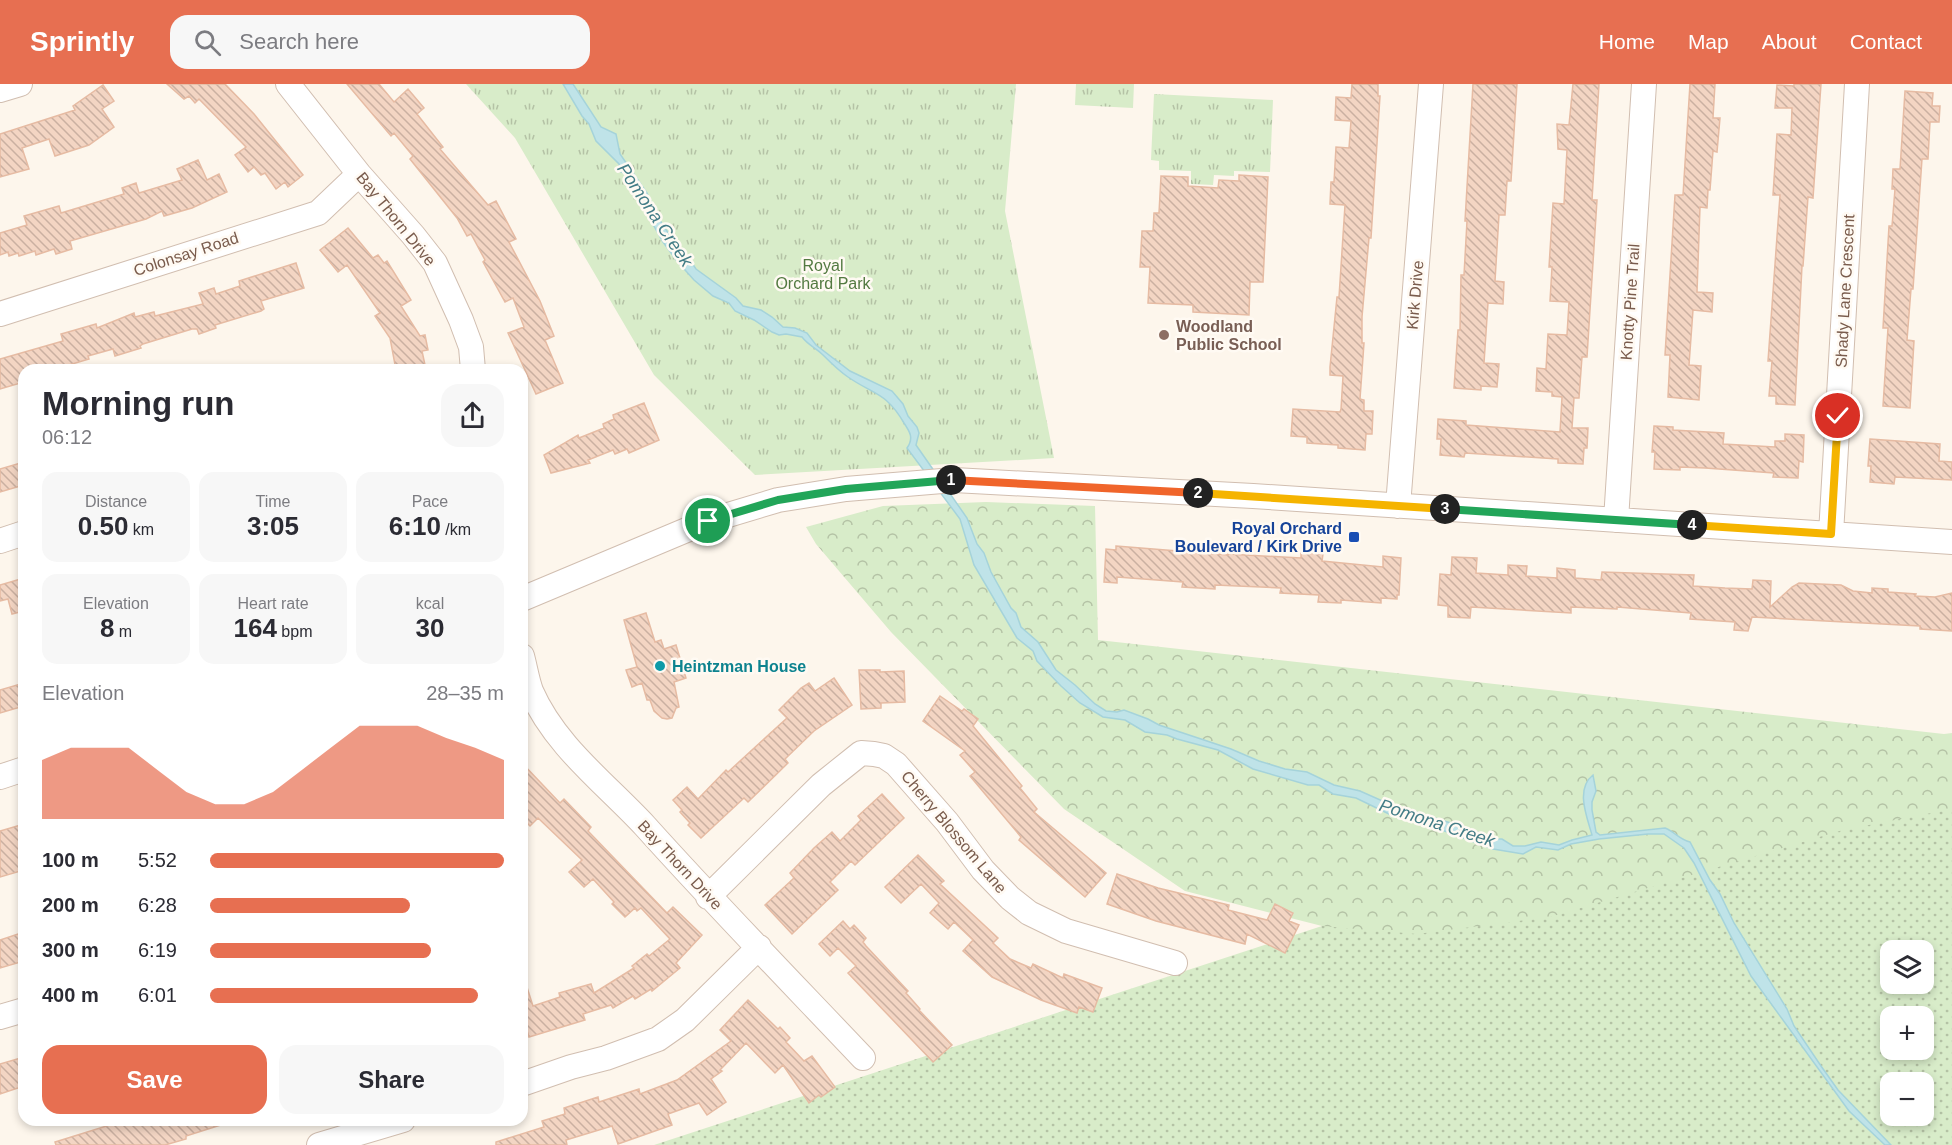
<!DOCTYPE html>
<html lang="en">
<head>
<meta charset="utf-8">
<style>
  :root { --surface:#fff; --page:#f7f7f7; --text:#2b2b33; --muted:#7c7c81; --accent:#e76f51 }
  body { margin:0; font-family:Arial,sans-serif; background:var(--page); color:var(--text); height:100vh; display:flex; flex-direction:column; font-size:22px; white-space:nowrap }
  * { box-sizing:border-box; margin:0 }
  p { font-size:20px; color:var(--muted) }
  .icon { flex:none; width:33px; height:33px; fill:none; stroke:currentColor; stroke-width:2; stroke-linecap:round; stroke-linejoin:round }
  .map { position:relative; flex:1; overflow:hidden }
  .panel { position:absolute; left:18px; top:280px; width:510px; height:762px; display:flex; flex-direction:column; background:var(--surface); border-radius:18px; box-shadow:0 3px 9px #0003 }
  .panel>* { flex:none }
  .fabs { position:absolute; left:1880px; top:856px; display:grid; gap:12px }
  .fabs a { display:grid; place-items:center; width:54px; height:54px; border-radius:12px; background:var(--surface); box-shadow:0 3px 9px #0003; font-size:30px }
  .pin { position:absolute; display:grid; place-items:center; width:51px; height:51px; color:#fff; margin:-26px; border:3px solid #fff; border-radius:50%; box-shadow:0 2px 6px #0007 }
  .km { position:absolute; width:30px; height:30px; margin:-15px; border-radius:50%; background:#222; color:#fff; font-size:16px; line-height:30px; text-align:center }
  .round { display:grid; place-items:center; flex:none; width:63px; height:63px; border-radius:18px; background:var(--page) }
  .overview { display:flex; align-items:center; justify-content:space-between; height:102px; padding:0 24px }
  h1 { font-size:33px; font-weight:800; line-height:45px }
  .stats { display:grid; grid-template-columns:repeat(3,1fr); gap:9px; height:102px; padding:6px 24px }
  .stats div { display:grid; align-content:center; border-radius:15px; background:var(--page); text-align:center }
  .stats b { font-size:26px; font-weight:800 }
  .stats small { font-size:16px; font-weight:400 }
  .stats p { font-size:16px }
  .chart { height:168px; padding:12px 24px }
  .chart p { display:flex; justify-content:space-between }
  .chart svg { width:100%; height:108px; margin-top:6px; fill:var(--accent); opacity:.7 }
  .action { display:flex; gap:12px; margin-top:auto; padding:12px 24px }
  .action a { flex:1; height:69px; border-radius:18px; background:var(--accent); color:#fff; font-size:24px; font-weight:800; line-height:69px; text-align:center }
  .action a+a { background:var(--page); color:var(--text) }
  ul { padding:0 24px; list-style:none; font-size:20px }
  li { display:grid; grid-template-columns:96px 72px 1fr; align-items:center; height:45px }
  li i { height:15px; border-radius:8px; background:var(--accent) }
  header { display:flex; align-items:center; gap:36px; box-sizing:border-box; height:84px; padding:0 30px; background:var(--accent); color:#fff }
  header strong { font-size:28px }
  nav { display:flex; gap:33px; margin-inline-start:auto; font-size:21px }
  .search { width:420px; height:54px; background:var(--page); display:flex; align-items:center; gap:15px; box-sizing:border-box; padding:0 21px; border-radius:18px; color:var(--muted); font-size:22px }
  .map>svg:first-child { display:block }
  .grass { fill:url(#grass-dots); fill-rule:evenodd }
  .forest { fill:url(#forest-crowns) }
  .park { fill:url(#park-tufts) }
  .water { fill:#bfe3e8; stroke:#a5d3da; stroke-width:1.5 }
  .building { fill:url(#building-back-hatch); stroke:#e6bba3; stroke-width:1.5 }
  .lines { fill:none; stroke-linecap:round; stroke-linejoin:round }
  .minor-casing { stroke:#d1beb0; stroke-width:26 }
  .minor { stroke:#fff; stroke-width:24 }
  .split-1-casing { stroke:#fff; stroke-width:12 }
  .split-2-casing { stroke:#fff; stroke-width:12 }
  .split-3-casing { stroke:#fff; stroke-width:12 }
  .split-4-casing { stroke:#fff; stroke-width:12 }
  .split-5-casing { stroke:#fff; stroke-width:12 }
  .split-1 { stroke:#22a559; stroke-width:8 }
  .split-2 { stroke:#f0652b; stroke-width:8 }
  .split-3 { stroke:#f5b400; stroke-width:8 }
  .split-4 { stroke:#22a559; stroke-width:8 }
  .split-5 { stroke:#f5b400; stroke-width:8 }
  .education-dot { fill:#8d6e63; stroke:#fffaf3; stroke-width:2 }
  .transit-dot { fill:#1a4fb4; stroke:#fffaf3; stroke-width:2 }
  .culture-dot { fill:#0f9aa8; stroke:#fffaf3; stroke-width:2 }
  .labels { text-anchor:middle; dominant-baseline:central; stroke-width:5; stroke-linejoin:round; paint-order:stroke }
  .street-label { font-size:16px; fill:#7a5c4d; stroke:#fffaf3 }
  .park-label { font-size:16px; fill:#537a41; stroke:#fffaf3 }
  .education-label { font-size:16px; font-weight:bold; fill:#785e54; stroke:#fffaf3; text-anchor:start }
  .transit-label { font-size:16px; font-weight:bold; fill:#164399; stroke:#fffaf3; text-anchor:end }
  .culture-label { font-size:16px; font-weight:bold; fill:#0d838f; stroke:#fffaf3; text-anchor:start }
  .water-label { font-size:18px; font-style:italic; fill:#437c86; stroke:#fffaf3 }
</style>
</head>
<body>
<header>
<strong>Sprintly</strong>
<div class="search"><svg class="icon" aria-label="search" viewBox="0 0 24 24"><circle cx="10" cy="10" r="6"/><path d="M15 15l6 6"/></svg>Search here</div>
<nav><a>Home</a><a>Map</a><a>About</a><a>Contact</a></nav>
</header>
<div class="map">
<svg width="1952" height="1061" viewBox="0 0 1952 1061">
  <defs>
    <pattern id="grass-dots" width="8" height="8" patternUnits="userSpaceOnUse" patternTransform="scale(1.5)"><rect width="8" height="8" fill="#d8ecc9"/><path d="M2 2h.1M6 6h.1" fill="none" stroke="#b4c2a5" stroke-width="1.8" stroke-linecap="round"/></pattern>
    <pattern id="forest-crowns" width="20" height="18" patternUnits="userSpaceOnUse" patternTransform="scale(1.5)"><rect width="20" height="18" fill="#d8ecc9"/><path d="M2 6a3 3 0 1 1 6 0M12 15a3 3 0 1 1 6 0" fill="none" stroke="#b4c2a5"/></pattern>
    <pattern id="park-tufts" width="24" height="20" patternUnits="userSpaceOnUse" patternTransform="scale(1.5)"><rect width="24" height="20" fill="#d8ecc9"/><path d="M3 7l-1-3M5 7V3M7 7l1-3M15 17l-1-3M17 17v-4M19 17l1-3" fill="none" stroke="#b4c2a5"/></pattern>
    <pattern id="building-back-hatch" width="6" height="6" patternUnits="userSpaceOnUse" patternTransform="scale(1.5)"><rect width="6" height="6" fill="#f3d5c3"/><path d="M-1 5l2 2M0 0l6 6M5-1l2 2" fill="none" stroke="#cab0a1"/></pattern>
  </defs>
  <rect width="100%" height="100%" fill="#fdf6ec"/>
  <path class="grass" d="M1952,675V1061H654L1322,842ZM1890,867H1923V900H1890ZM1890,933H1923V966H1890ZM1890,999H1923V1032H1890Z"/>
  <path class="forest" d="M986,418L1095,422L1098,556L1944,650L1952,649V725L1843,746L1550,833L1417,850L1322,842L1185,807L1064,725L891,548L816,460L806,443L883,422Z"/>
  <path class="park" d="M466,0H1016L1005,127L1054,374L755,391L654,291L515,54Z
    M1076,0H1134L1133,24L1075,21Z
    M1154,10L1273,16L1270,88L1234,87V92L1214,91L1213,101L1191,100V87L1159,86V77L1151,76Z"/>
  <path class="water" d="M563,0H573L601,43L616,50L620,70L647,109L659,135L680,167L688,173L696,185L736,214L743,222L761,226L772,233L783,243L795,244L807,249L816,261L850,287L892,307L903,320L908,332L917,343L919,349L916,361L967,434L977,460L984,469L991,488L1011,524L1016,529L1021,543L1038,558L1056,586L1075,601L1095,620L1106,627L1117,628L1124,626L1148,635L1159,641L1231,665L1259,677L1285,685L1307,688L1334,701L1360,707L1387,719L1473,746L1493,755H1502L1513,762H1525L1541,758L1559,761L1572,756L1592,751C1587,733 1575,705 1593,691L1596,707L1592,718V726L1596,748L1600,751L1665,744C1675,748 1679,755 1690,758L1710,796L1720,810L1734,839L1787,925L1794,942L1821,982L1838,1006L1891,1061H1885L1849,1027L1751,892L1694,779L1684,764L1664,750H1648L1599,755L1571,760L1558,766L1536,763L1523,770L1493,765L1412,735L1389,730L1356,714L1333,710L1319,701H1308L1253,685L1218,666L1177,655L1167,651L1145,648L1125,636L1103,633L1080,619L1061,602L1037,577L1033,567L1017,554L974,481L960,435L907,364C914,354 910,348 904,339C886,308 874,311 848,293C839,287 831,279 823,271C816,264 808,261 802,253L786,250L779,251L772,248L754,236L735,227L729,219L713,212L694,196L677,177L663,158L632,103L627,90L621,88L619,80L596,57L589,40L582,32Z"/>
  <path class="building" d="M167,0H225L254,30L303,91L288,103L285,98L276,105L265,89L261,91L254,83L248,88L235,71L246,63L199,15L195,19L189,12L184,15Z
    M347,0H379L394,18L408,5L424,24L417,30L443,63L440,65L488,121L496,117L516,155L509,158L540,217L554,252L545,256L563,299L536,310L508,249L524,243L513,214L505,218L483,178L485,176L471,150L467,152L457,134L410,75L413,72L394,49L391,52Z
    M1352,0H1378V12H1380L1371,154H1369L1362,233V259H1364L1360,315L1364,316V327H1373L1372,350H1366L1365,366L1338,364V361L1307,359V353L1291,352L1293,325L1340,328L1341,325L1343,292L1330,291V283L1337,213H1339L1345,121L1330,120L1331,98H1334L1336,63L1349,64L1351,37L1335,36L1336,13L1351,14Z
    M1473,0H1517L1511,97H1507L1505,131H1499L1495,197L1504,198L1503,220L1488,219L1484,279L1499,280L1497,303L1481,302V306L1454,304L1458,246H1460L1461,191H1464L1467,137H1465Z
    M1573,0H1599L1592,116H1597L1587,273H1582L1579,314H1574L1572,344H1588L1587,364H1584L1583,380L1558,379V375L1465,369L1464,373L1440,371L1441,355H1437L1438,335L1466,337V341L1560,348L1562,313L1552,312V308L1536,307L1537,284L1546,285L1548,250L1567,251L1569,218L1550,217L1552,183H1549L1553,119L1564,120L1567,66L1558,65L1557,40L1569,41Z
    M1690,0H1715L1713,34H1720L1717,68L1713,67L1710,106H1708L1707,124L1700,123L1697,208L1713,209L1712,228L1693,226L1689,281L1701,282L1699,316L1668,313L1670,271H1665L1675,111H1683Z
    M1794,0H1821L1813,114L1808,113L1803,182H1802L1795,321L1776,320V312H1769L1772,277H1768L1780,111H1773L1777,50L1791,51L1792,24H1775L1777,1L1794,2Z
    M103,1L114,17L102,25L114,43L89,61L55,72L49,55L22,64L29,85L0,93V50L75,26L73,22Z
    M1905,7L1933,9L1932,22H1940L1939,38H1930L1928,75H1922L1913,205H1911L1907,256L1914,257L1910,324L1883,322L1888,244H1883L1889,142H1892L1895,105H1892L1893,85H1900Z
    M198,76L207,96L219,90L227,108L192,124L164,132L162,127L146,135L70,157L72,165L56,170L54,165L36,171L35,167L19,172L18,169L9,172L8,168L0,171V149L27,141L24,132L59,122L61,129L124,110L122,104L136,99L139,109L182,96L177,85Z
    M1239,91L1268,93L1263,198H1250L1249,231L1193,228V221L1148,219L1150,183H1140L1142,147H1153L1154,129H1159L1161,92L1188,93V102L1218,104L1219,96L1239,97Z
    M348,144L373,174L378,171L384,179L387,177L411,216L401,222L420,252L425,251L428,266L422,267L425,281L396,286L390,254L375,232L380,229L347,181L338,188L320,166Z
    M296,179L304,204L261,217L264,225L261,227L215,241L216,244L199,250L197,245H192L143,260L140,262L141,264L115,272L113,265L88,272L89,275L52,286H24V298L0,305V275L63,257L61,250L96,240L97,244L134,229L135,233L154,228L155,232L203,220L199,209L214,204L216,210L240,202L239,197Z
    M644,319L659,356L629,369L627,365L615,370L613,366L588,376L590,379L551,389L544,371L578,351L579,354L604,344L603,340L614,335L613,331Z
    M1654,342L1673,343V346L1724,349L1723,360L1775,363V357H1785V350L1804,351L1803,378L1799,377L1798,394L1773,393L1774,389L1705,384L1680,383V386L1654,385L1655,368H1652Z
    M1870,355L1940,360L1939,377L1952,378V396L1895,393L1894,400L1870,398L1871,382H1868Z
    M24,378V401L0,408V385Z
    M1116,462L1228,471V470L1301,474V469L1323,470L1322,477L1383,483V472L1401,474L1399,511H1397V515L1381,514V519L1341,516V519L1318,518L1319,511L1280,509L1281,504L1215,501V505L1182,503L1183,498L1117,493V499L1104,498L1106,465L1116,466Z
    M1452,473L1477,474L1476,489L1508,491V481L1527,482L1526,492L1557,494V484L1575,486V494L1601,496L1602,488L1694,491L1693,502L1725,504L1752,505L1753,496L1771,497L1770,523L1792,503L1799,499L1841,501L1853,507L1872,509V504L1888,505V508L1916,510L1915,512L1935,513L1952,509V547L1920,545V542L1752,533L1748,547L1734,546L1735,538L1690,535L1691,529L1617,523V525L1571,523V529L1471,523L1470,534L1448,533V522L1438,521L1440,490L1451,491Z
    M24,494V527L12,530L8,515L0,517V501Z
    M646,529L655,558L661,556L664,565L676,561L686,594L674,598L679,623L676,624L672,634L667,635L662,634L654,627L650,616H647L642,599L632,603L626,586L637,583L624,536Z
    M859,586H880V588L904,587L905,618L881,619V624L861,625Z
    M834,594L852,621L814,647L785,675L788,679L748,718L744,714L701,754L688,741L690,739L680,728L682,726L673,716L687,703L698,715L726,686L728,688L787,634L779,626L801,604L809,599L815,607Z
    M24,599V622L0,629V606Z
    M940,612L962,627L964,625L978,635L973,642L1022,702L1020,704L1037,725L1034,728L1106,789L1085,813L1019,756L1021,753L970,692L975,688L960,671L965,667L923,637Z
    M522,679L560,719L564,715L591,743L588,747L667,829L673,823L702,851L676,879L680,884L652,907L651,905L635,915L633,912L613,924L611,921L583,930L585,936L529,953L522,930V897H525L533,922L560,913L559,909L591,900L594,909L634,884L632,882L647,870L649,872L670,855L641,824L637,827L635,824L625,833L612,820L614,818L593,795L584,803L569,788L582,776L538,734L530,742L522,734Z
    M882,710L904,734L855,781L851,777L830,798L838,806L792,850L765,821L794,794L790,789L814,764L832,748L840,757L861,736L858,732Z
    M24,740V786L0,793V747Z
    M918,771L944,797L940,800L998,854L993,859L1010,875L1031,884L1033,880L1063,894L1064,890L1102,904L1093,928L1079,923L1077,929L1041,916L992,893L963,867L973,856L954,838L948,845L930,829L939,819L921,800L901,819L885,803Z
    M1117,790L1158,804L1229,821L1228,826L1267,836L1275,820L1293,829L1289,837L1299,841L1285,869L1247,850L1245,860L1156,837L1107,820Z
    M843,837L850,845L854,841L866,854L863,858L866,862L908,907L906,909L920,925L919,926L952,961L933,978L848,889L856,882L838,864L830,872L819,860Z
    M24,848V877L0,884V856Z
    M748,916L778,945L780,943L790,954L786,958L804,977L812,972L835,1003L821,1013L819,1011L809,1019L783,981L775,989L746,959L720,986L722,987L711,995L726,1018L707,1031L699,1019L668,1030L672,1041L618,1060L612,1042L566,1056L567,1061H496V1058L544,1043L542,1037L565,1030L564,1024L598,1013L599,1018L639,1005L640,1010L677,996L731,957L720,946Z
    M24,973V1002L0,1010V980Z
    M111,1036H224V1040L186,1052V1055L165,1061H56L55,1058L113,1040Z"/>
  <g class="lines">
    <defs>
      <path id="minor" d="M288,0L359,90L413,151L435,179L461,236L471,263L473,286
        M0,6L20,0
        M0,230L318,129L359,90
        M1398,422L1431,0
        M1616,436L1644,0
        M1831,450L1857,0
        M0,457L24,449
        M522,515L708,437L778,416L846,405L954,396L1253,412L1952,458
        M522,572C525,583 527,596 531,607C555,662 605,699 645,742C716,821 790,897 863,974
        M0,693L24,685
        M708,813L821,701L861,669L874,670L884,672L896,680L947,738L983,786L1010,814L1029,829L1066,847L1175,879
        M0,933L24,926
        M522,1000L571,983L606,974L658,955L685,936L759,863
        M319,1061L403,1036"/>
    </defs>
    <use href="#minor" class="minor-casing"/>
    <use href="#minor" class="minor"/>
  </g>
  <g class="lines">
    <defs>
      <path id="split-1" d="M708,437L778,416L846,405L951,396"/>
      <path id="split-2" d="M951,396L1198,409"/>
      <path id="split-3" d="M1198,409L1445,425"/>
      <path id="split-4" d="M1445,425L1692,441"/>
      <path id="split-5" d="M1692,441L1831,450L1838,332"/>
    </defs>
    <use href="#split-1" class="split-1-casing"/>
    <use href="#split-2" class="split-2-casing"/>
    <use href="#split-3" class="split-3-casing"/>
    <use href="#split-4" class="split-4-casing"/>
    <use href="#split-5" class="split-5-casing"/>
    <use href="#split-1" class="split-1"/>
    <use href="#split-2" class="split-2"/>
    <use href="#split-3" class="split-3"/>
    <use href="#split-4" class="split-4"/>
    <use href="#split-5" class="split-5"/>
  </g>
  <circle class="education-dot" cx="1164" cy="251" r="6"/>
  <rect class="transit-dot" x="1348" y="447" width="12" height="12" rx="3"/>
  <circle class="culture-dot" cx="660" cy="582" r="6"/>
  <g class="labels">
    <g class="street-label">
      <text transform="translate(396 135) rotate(51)">Bay Thorn Drive</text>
      <text transform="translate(186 170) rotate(-18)">Colonsay Road</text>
      <text transform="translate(1845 207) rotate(-87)">Shady Lane Crescent</text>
      <text transform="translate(1415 211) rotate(-85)">Kirk Drive</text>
      <text transform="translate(1630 218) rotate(-86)">Knotty Pine Trail</text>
      <text transform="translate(954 748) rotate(50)">Cherry Blossom Lane</text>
      <text transform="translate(680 781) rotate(47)">Bay Thorn Drive</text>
    </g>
    <g class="park-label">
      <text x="823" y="181">Royal<tspan x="823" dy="18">Orchard Park</tspan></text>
    </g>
    <g class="education-label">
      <text x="1176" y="242">Woodland<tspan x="1176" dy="18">Public School</tspan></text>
    </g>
    <g class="transit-label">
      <text x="1342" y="444">Royal Orchard<tspan x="1342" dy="18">Boulevard / Kirk Drive</tspan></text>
    </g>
    <g class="culture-label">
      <text x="672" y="582">Heintzman House</text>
    </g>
    <g class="water-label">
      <text transform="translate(655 131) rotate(56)">Pomona Creek</text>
      <text transform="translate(1437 739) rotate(18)">Pomona Creek</text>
    </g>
  </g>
</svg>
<div class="fabs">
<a><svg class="icon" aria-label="layers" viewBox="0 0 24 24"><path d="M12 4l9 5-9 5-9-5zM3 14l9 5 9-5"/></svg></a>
<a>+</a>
<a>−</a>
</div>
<div class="pin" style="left:708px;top:437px;background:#1e9e55"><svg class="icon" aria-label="arrive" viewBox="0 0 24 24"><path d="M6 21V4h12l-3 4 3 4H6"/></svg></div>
<div class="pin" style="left:1838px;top:332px;background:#d93025"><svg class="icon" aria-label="check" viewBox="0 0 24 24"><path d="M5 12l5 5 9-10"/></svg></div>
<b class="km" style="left:951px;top:396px">1</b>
<b class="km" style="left:1198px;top:409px">2</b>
<b class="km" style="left:1445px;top:425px">3</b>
<b class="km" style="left:1692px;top:441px">4</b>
<section class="panel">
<div class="overview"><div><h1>Morning run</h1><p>06:12</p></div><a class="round"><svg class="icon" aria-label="share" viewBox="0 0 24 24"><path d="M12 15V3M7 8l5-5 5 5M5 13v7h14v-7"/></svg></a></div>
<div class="stats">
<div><p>Distance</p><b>0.50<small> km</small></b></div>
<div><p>Time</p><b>3:05</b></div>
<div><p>Pace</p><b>6:10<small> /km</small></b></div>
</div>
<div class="stats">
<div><p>Elevation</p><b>8<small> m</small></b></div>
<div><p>Heart rate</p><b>164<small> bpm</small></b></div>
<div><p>kcal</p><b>30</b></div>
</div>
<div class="chart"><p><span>Elevation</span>28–35 m</p>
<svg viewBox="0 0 160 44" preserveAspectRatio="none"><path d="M0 44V20L10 15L20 15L30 15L40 24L50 33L60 38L70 38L80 33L90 24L100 15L110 6L120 6L130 6L140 11L150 15L160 20V44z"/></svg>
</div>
<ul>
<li><b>100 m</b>5:52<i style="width:100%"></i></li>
<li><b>200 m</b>6:28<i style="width:68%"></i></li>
<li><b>300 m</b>6:19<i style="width:75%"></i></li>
<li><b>400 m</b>6:01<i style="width:91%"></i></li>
</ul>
<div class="action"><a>Save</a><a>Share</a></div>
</section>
</div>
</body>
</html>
